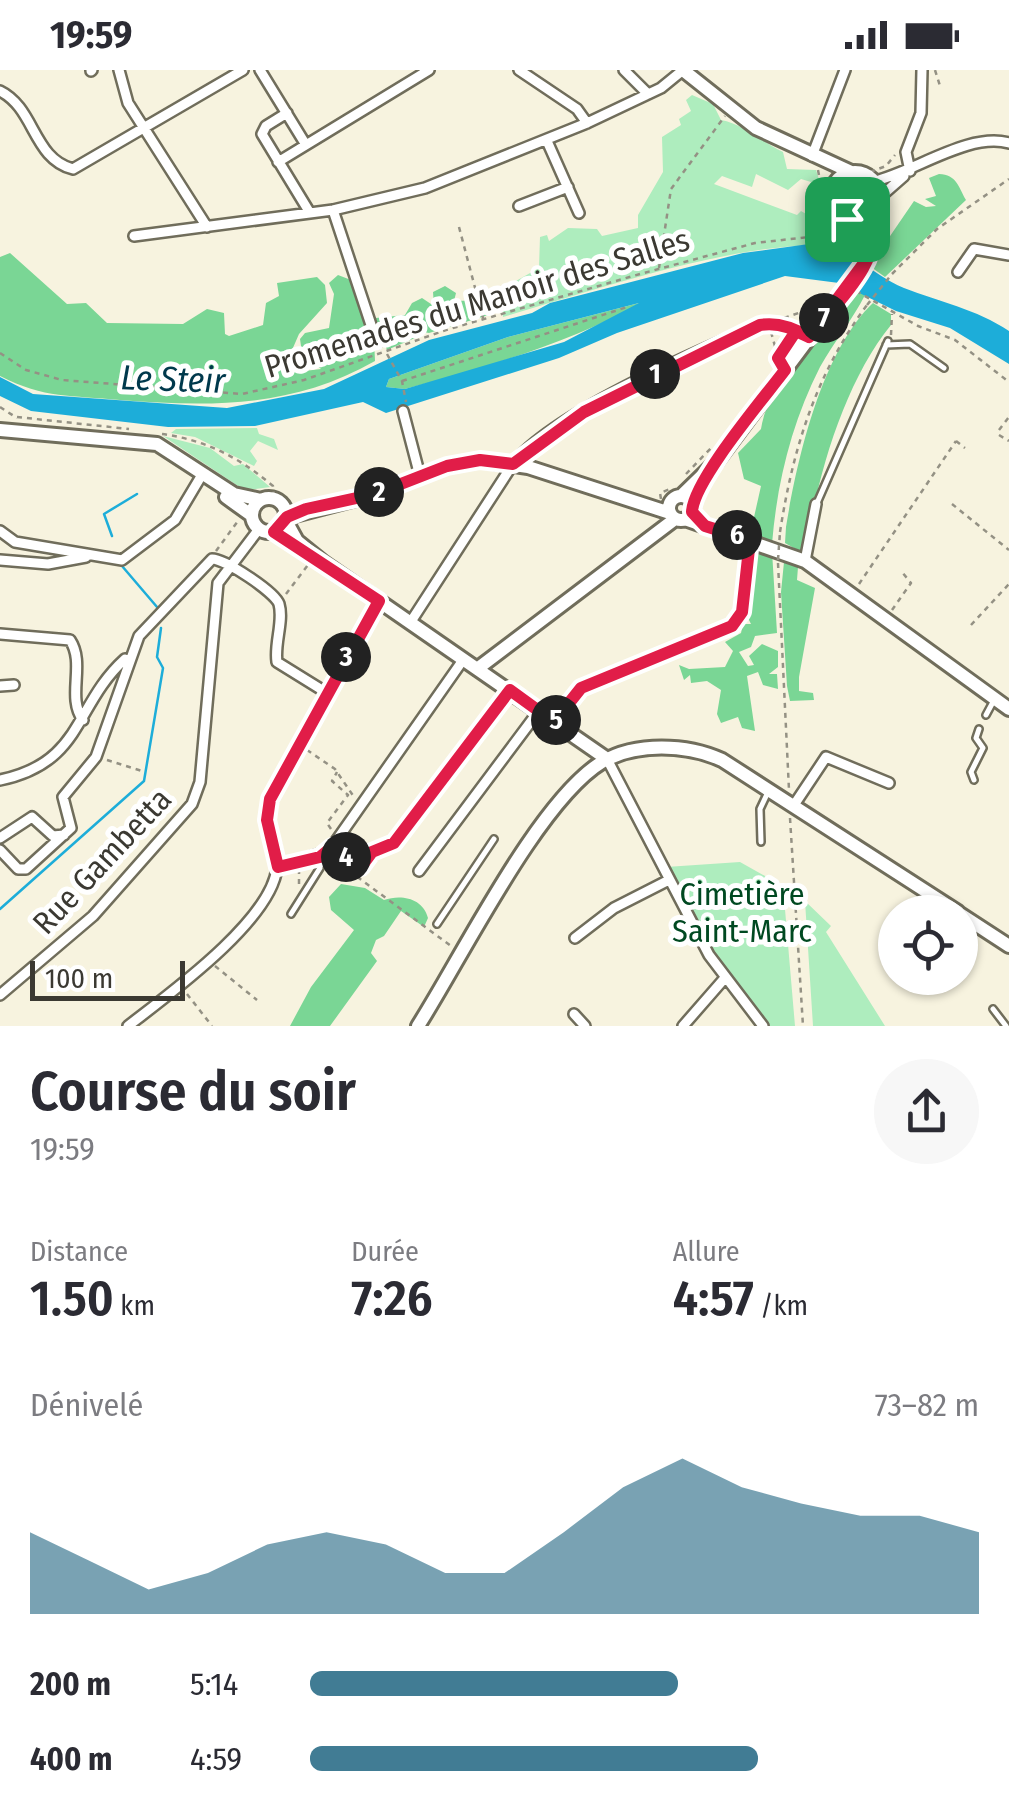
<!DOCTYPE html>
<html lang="fr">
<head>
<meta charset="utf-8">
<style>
  :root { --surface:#fff; --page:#f7f7f7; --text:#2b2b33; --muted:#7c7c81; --accent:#417c94 }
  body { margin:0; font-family:"Fira Sans Condensed",sans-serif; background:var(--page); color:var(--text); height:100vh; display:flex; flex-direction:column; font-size:38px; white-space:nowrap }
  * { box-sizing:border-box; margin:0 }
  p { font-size:32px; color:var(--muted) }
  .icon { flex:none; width:55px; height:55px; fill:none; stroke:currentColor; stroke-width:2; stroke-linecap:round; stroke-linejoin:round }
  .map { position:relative; height:956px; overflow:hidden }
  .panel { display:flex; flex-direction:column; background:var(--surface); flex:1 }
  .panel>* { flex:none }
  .buttons { position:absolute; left:878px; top:825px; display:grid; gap:20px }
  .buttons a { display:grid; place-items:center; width:100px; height:100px; border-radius:50%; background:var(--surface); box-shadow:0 2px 8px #0004; font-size:50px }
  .scale { position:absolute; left:30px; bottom:25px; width:155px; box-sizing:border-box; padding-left:10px; border:5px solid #3b3932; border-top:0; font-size:28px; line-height:35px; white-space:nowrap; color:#3b3932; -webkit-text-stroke:8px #fff; paint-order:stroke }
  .pin { position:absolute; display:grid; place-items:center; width:85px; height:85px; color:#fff; margin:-42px; border-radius:20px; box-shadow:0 5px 15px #0006 }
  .km { position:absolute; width:50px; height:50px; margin:-25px; border-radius:50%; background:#222; color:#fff; font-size:28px; line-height:50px; text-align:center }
  .round { display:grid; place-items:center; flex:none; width:105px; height:105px; border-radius:52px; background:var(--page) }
  .headline { display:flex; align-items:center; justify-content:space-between; height:170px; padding:0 30px }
  h1 { font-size:55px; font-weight:600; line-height:75px }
  .figures { display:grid; grid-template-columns:repeat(3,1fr); gap:15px; height:170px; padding:10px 30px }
  .figures div { display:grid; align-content:center }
  .figures b { font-size:50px; font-weight:600 }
  .figures small { font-size:28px; font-weight:400 }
  .figures p { font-size:28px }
  .chart { height:280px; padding:20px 30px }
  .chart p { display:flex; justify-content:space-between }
  .chart svg { width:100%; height:180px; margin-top:10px; fill:var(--accent); opacity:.7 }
  ul { padding:0 30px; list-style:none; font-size:32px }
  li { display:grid; grid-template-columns:160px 120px 1fr; align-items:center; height:75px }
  li i { height:25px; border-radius:12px; background:var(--accent) }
  .status { display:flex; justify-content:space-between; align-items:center; height:70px; padding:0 50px; background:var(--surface); direction:ltr }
  .status svg { height:28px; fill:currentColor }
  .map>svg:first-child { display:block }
  .green { fill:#aeedbe }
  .forest { fill:#7ad695 }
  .water { fill:#1dadd9; fill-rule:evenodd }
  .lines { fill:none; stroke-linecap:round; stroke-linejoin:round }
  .stream { stroke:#1dadd9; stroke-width:2.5 }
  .lane-casing { stroke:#706d5b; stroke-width:10 }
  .street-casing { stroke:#706d5b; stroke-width:14 }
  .secondary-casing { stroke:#706d5b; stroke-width:18 }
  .path { stroke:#949184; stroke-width:2.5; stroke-dasharray:5 5; stroke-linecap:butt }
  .lane { stroke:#fff; stroke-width:5 }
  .street { stroke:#fff; stroke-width:9 }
  .secondary { stroke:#fff; stroke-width:12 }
  .path-bridge { stroke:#949184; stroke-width:2.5; stroke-dasharray:5 5; stroke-linecap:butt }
  .route-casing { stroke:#fff; stroke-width:20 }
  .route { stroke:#e11d48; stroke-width:12 }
  .labels { text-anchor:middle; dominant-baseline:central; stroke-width:10; stroke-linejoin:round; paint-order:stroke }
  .street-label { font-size:32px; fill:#3b3932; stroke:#fff }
  .park-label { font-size:32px; fill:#004921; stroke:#fff }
  .water-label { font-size:35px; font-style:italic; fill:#00394c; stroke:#fff }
</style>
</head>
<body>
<div class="status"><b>19:59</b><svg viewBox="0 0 49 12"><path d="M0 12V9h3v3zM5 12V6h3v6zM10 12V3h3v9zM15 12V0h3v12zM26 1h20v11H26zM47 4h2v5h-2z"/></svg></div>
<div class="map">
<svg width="1009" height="956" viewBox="0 0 1009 956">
  <rect width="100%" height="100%" fill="#f7f3df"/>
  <path class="green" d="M692,25L713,34L721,50C743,54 761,71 783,82L787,99L816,100L821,115L801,109L788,120L756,104L752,117L722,106L714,114L797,145L801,141L820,152L825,147L839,162L851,166L855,180C773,158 589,222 503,247L500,220L539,198L540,167L547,165L549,171L568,158L597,159L602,166L638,158V145L663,102L662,67L681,55L679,49L691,41L686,30Z
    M257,358L259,364L274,369L278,380L258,371L250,381L257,391L254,396L195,367L171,363L176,359Z
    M163,366L210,378L234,396L243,394L270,417L249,420L238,416Z
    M740,792L783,816L795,956H767L716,889L666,797Z
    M805,831L831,856L826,862L885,956H813Z"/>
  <path class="forest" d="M939,104C957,105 958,116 966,130L885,207L871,197L873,191L914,131L926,137L936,136L925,129L936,126L929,108Z
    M10,183L67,234L86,233L107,253L183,254L207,239L224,243L225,264L229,266L263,255L266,233L279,226L277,213L317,207L325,215L327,233L299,264L289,287L281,283L278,287L288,303L321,299L302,283L300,269L305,263L329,258L334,224L329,213L338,205L351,210L366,249L405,245L412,233L422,228L434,236L433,222L445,216L456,223L454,231L489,230L492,244L429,263L419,261L415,268L387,280L383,269H374L375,291C293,338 211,337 120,330C71,325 45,329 0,306V187Z
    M856,220L865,225C853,249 834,272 820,297C792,352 777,412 772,474L750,465L761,416L744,409L738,383L761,359C768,312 820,261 850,221Z
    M643,232C570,273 487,297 405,319L386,317L389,309L508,267Z
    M873,233L891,244V255C845,311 816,408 807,479L799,481L785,473L786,457C797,389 822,281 873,233Z
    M772,481L777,563L755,566L751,577L739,582L748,596L754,595L749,586L762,574L778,581V597L769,604H777L778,619L763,615L758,602L747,606L755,661L742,658L738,647L721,653L717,644L721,620L707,611L691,613L690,605L684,610L679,595L689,599L725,597L733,581L725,572L741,563L743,554H751L746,544L751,482Z
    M784,492L798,497L797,510L815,518L799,607V621L813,623L814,630L790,631L787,616L781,522Z
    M341,814L365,818L384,830C401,824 423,828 428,848L424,857L401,841L384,866L376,870L371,883L377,891L330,956H290L311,917L354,860L331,840L329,827Z"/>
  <path class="water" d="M809,174L855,180V189C872,199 887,211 904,218C940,232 976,239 1009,261V294L950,258L896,241L839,213L785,206L617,263L559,288L386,343L363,332L255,356L168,357L31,341L0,326V307L33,324L227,338L324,319L429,270L532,243L550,233L743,183ZM639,233L564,272L405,319L386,317L389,309L508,267Z"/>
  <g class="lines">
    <path class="stream" d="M112,466L104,444L137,424
      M122,496L157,537
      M0,839L144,711L163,598L157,587L161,558"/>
    <defs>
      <path id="lane" d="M877,177L885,149L878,135
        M886,275L910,274L944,298
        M817,433L888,271
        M986,645L993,632
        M974,710L971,702L983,678L976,668L979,659
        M761,772L760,739L768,722
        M332,777L361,797L372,782L394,773L509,623
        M291,844L320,798V787
        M437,854L494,769
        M993,939L1006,956"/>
      <path id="street" d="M119,0L128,33L207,157
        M260,0L306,75
        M519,0L577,39L587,53
        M624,0L648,24
        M91,1L92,0
        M0,21C35,38 33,89 73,99
        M287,43L266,56L262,64L310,143
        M547,71L579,143
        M812,86L845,0
        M278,92L429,0
        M73,99L243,0
        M910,101L906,82L921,43L922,0
        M875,111C916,101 969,62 1009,73
        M880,127L904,106
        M519,136L568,117
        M333,140L377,273
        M134,166L333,140L425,118L587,53L661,18L683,0
        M958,202L974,179L1009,185
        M403,341L420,406
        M0,461L15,472L122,490L175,450L203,403
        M0,490L48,494L86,487
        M805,491L816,434
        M410,553L513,394C553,344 691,284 752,258L774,254L809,267
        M0,564L70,570C86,594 66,627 83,650
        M0,616L14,615
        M554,652L581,618L711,567L737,551L743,538L750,470
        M607,689L709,885L763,956
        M0,710C83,693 74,635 125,589
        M794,735L826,687L889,713
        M0,768L32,747L53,766L64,765
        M0,780L18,799H26L71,758L63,727L96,687L139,566L212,489C225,489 275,522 279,534C284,551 274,574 277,592L327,623
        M278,797L329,781L463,590
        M419,801L538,642
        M575,868L614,838L667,811
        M0,925L93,846L192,734L200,712L218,513L259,459
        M574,944L585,956
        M128,956C168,925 271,851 277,798C281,773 262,754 270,729L379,531
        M683,956L724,909"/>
      <path id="secondary" d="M683,0L756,58L851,102
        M831 126a24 24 0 1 1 48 0a24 24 0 1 1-48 0Z
        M847,149L861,168L864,193
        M0,360L157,374L234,424L261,430
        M681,426L717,391L869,188L874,174L872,144
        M669 438a12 12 0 1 1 24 0a12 12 0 1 1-24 0Z
        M226,427L251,445
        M252 445a17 17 0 1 1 34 0a17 17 0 1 1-34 0Z
        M287,447L375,424L447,396L480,390L528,397L670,443
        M685,449L805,491L1009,639
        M286,451L297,471L324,493L607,689
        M477,599L675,449
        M960,844L1009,876
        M418,956C461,889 538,731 602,692C636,672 687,674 722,690L958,842"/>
    </defs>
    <use href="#lane" class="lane-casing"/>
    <use href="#street" class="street-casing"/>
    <use href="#secondary" class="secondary-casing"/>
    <path class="path" d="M935,0L941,19
      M818,100L825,137L836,152
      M870,102L886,96L895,85
      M459,157L483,248
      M659,198L671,119L725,46
      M892,204L937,159L1009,109
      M856,221L918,256L955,270L1009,312
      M784,248L819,236
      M771,262L778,287
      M891,265L892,244
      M0,283L26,300L62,310L242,324L304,310L446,260L640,204L755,173L809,167L817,163L823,144L832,134
      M387,284L402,311L406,332
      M402,311L627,237
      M0,337L17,348
      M17,347L129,359
      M999,360L1009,347
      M162,364C206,370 240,388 273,416L274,428
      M999,365L1009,371
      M956,371L965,378
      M686,404L712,377
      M661,429L660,423L670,419
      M952,434L1009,480
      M780,462C793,378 816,304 867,235
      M216,481L238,451
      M778,493L789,720
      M859,514L956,371
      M286,524L308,495
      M892,540L911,513L902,502
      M971,555L1009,514
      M307,680L335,699L354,727
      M107,690L145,702
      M790,748L803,956
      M331,759L327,753L348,725L332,711L337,702
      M333,789L451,876
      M299,799V814
      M215,896L257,930
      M187,924L212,956"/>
    <use href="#lane" class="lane"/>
    <use href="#street" class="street"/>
    <use href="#secondary" class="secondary"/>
    <path class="path-bridge" d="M867,235L892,204
      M778,490L780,462"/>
  </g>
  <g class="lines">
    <defs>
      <path id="route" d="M847,149L862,172L864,193L809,267C794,258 776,252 760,255L584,342L513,394L480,390L447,396L375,424L306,439L287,447L274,462L379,531L270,729L267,750L278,797L320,787L332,777L361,797L372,782L394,773L510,620L554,652L581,618L732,556L742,542L750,470L705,456L692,442C693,411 764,328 785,300L778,288L796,261L809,267C835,234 886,190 872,144L847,149"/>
    </defs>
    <use href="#route" class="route-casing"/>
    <use href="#route" class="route"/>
  </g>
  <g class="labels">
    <g class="street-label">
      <text transform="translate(477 233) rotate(-17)">Promenades du Manoir des Salles</text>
      <text transform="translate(102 791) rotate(-47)">Rue Gambetta</text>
    </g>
    <g class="park-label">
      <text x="742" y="824">Cimetière<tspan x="742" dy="37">Saint-Marc</tspan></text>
    </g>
    <g class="water-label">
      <text transform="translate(173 309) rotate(2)">Le Steir</text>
    </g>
  </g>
</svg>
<div class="buttons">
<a><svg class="icon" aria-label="locate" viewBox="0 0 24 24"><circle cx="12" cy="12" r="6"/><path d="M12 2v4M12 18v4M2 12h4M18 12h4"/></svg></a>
</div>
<div class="scale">100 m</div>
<div class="pin" style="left:847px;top:149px;background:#1e9e55"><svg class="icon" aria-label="arrive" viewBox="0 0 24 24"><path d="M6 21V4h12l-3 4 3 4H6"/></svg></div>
<b class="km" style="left:655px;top:304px">1</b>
<b class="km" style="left:379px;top:422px">2</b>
<b class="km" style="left:346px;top:587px">3</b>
<b class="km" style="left:346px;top:787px">4</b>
<b class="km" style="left:556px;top:650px">5</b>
<b class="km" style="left:737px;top:465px">6</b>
<b class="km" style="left:824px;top:248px">7</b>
</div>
<section class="panel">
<div class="headline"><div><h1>Course du soir</h1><p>19:59</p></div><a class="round"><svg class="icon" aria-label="share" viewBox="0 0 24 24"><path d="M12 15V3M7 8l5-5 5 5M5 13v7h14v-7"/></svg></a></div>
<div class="figures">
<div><p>Distance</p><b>1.50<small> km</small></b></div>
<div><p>Durée</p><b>7:26</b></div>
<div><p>Allure</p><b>4:57<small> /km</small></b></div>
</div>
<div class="chart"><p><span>Dénivelé</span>73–82 m</p>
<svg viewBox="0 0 160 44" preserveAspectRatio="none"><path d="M0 44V24L10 31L20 38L30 34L40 27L50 24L60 27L70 34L80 34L90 24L100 13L110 6L120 13L130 17L140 20L150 20L160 24V44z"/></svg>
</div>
<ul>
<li><b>200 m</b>5:14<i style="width:55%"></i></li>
<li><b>400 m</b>4:59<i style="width:67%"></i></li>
</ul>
</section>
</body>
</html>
